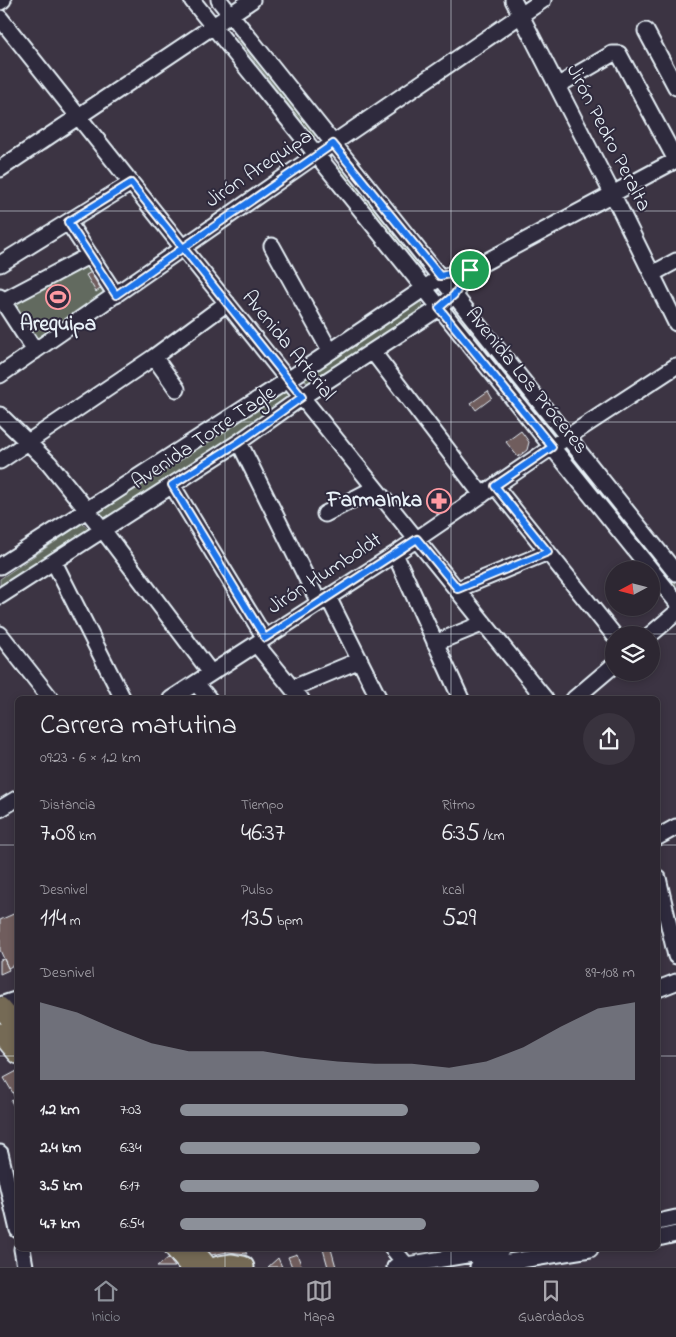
<!DOCTYPE html>
<html lang="es">
<head>
<meta charset="utf-8">
<style>
  :root { --surface:#2d2732; --page:#39333e; --text:#f1f3f6; --muted:#a7a5ac; --line:#48444d; --accent:#8c9099 }
  body { margin:0; font-family:"Indie Flower",sans-serif; background:var(--page); color:var(--text); height:100vh; display:flex; flex-direction:column; font-size:19px; white-space:nowrap }
  * { box-sizing:border-box; margin:0 }
  p { font-size:16px; color:var(--muted) }
  .icon { flex:none; width:28px; height:28px; fill:none; stroke:currentColor; stroke-width:2; stroke-linecap:round; stroke-linejoin:round }
  .map { position:relative; flex:1; overflow:hidden }
  .side { position:absolute; left:15px; top:696px; width:645px; height:555px; display:flex; flex-direction:column; background:var(--surface); border-radius:8px; box-shadow:0 2px 8px #0003,0 0 0 1px var(--line) }
  .side>* { flex:none }
  .needle { width:32px; rotate:263deg }
  .controls { position:absolute; left:605px; top:561px; display:grid; gap:10px }
  .controls a { display:grid; place-items:center; width:55px; height:55px; border-radius:50%; background:var(--surface); box-shadow:0 2px 8px #0003,0 0 0 1px var(--line); font-size:25px }
  .pin { position:absolute; display:grid; place-items:center; width:42px; height:42px; color:#fff; margin:-21px; border:2px solid #fff; border-radius:50%; box-shadow:0 1px 5px #0007 }
  .round { display:grid; place-items:center; flex:none; width:52px; height:52px; border-radius:26px; background:var(--page) }
  .summary { display:flex; align-items:center; justify-content:space-between; height:85px; padding:0 25px }
  h1 { font-size:28px; font-weight:600; line-height:38px }
  .figures { display:grid; grid-template-columns:repeat(3,1fr); gap:8px; height:85px; padding:5px 25px }
  .figures div { display:grid; align-content:center }
  .figures b { font-size:25px; font-weight:600 }
  .figures small { font-size:14px; font-weight:400 }
  .figures p { font-size:14px }
  .chart { height:140px; padding:10px 25px }
  .chart p { display:flex; justify-content:space-between }
  .chart svg { width:100%; height:90px; margin-top:5px; fill:var(--accent); opacity:.7 }
  ul { padding:0 25px; list-style:none; font-size:16px }
  li { display:grid; grid-template-columns:80px 60px 1fr; align-items:center; height:38px }
  li i { height:12px; border-radius:6px; background:var(--accent) }
  .tab-bar { display:flex; justify-content:space-around; align-items:center; height:70px; border-top:1px solid var(--line); background:var(--surface); font-size:14px; color:var(--muted) }
  .tab-bar a { display:grid; justify-items:center; gap:2px }
  .tab-bar .on { color:var(--accent) }
  .map>svg:first-child { display:block }
  .green { fill:#626b5e; stroke:#a5aeab }
  .building { fill:#705d5d; stroke:#e8f1f8 }
  .lines { fill:none; stroke-linecap:round; stroke-linejoin:round }
  .minor-casing { stroke:#e8f1f8; stroke-width:19 }
  .major-casing { stroke:#e8f1f8; stroke-width:22 }
  .highway-casing { stroke:#e8f1f8; stroke-width:25 }
  .minor { stroke:#2f2a3d; stroke-width:15 }
  .major { stroke:#756a55; stroke-width:19 }
  .highway { stroke:#756a55; stroke-width:21 }
  .route-casing { stroke:#fff; stroke-width:10 }
  .route { stroke:#1a73e8; stroke-width:6 }
  .grid { fill:none; stroke:#e8f1f8; stroke-width:1; stroke-opacity:0.55 }
  .labels { text-anchor:middle; dominant-baseline:central; stroke-width:4; stroke-linejoin:round; paint-order:stroke }
  .street-label { font-size:21px; fill:#e8f1f8; stroke:#2f2a3d }
  .poi-label { font-size:21px; font-weight:bold; fill:#e8f1f8; stroke:#2f2a3d }
</style>
</head>
<body>
<div class="map">
<svg width="676" height="1267" viewBox="0 0 676 1267">
  <rect width="100%" height="100%" fill="#3c3443"/>
  <filter id="ink" filterUnits="userSpaceOnUse"><feTurbulence type="fractalNoise" baseFrequency=".02" numOctaves="2"/><feDisplacementMap in="SourceGraphic" scale="10" xChannelSelector="R" yChannelSelector="G"/><feConvolveMatrix kernelMatrix="1 2 1 2 8 2 1 2 1" color-interpolation-filters="sRGB"/></filter>
  <g filter="url(#ink)">
    <path class="green" d="M239,36L317,132L314,137L236,38Z
      M341,164L422,267L418,270L338,167Z
      M88,259L106,291L37,339H35L8,302Z
      M419,300L427,311L312,388L302,377Z
      M465,322L549,425L545,428L462,325Z
      M288,387L296,399L106,525L99,513Z
      M564,446L676,583V591L560,450Z
      M83,523L92,534L0,592V579Z"/>
    <path class="building" d="M95,270L104,286L96,292L86,275Z
      M488,391L492,398L476,410L471,403Z
      M521,431L529,442L527,450L518,457L506,442Z
      M439,494L446,503L439,509L432,499Z
      M18,912V963L8,968L0,950V920Z
      M4,959L9,970L0,974V960Z
      M17,1071L18,1091L13,1093L4,1078Z
      M18,1091V1107L15,1108L11,1101L15,1099L13,1093Z
      M205,1249H244L247,1254L228,1252L211,1255Z
      M323,1249H331L336,1267H328Z
      M297,1254L302,1267H292L288,1257Z
      M168,1258L175,1267H157Z
      M278,1258L282,1267H268Z"/>
    <g class="lines">
      <defs>
        <path id="minor" d="M192,0L676,601
          M219,0L676,573
          M513,0L612,193L676,323
          M0,2L3,0
          M0,18L288,380L545,699
          M646,31L676,87
          M557,86L612,54H619L676,160
          M0,169L252,0
          M68,222L116,295
          M272,246L330,351
          M0,264L131,183
          M652,274L676,261
          M0,297L35,351
          M3,301L90,255
          M373,352L482,495
          M154,357L177,389
          M0,375L316,155L543,0
          M0,415L49,463L103,530L211,673
          M239,442L319,603
          M0,461L154,357L227,303
          M172,485L265,638
          M495,486L614,635
          M325,514L375,488
          M395,554L461,699
          M54,562L123,699
          M0,566L288,380L441,277L470,270L676,160
          M458,589L548,552
          M0,596L239,442L302,397L439,308L454,295L470,270
          M328,597L379,699
          M0,634L51,699
          M650,635L676,613
          M435,643L484,623
          M256,644L301,699
          M196,683L209,699
          M293,688L360,660
          M171,699L395,554L552,447L676,366
          M574,699L614,665
          M0,809L18,798
          M658,837L676,827
          M658,878L676,956
          M658,989L676,982
          M0,1005L18,999
          M0,1153L18,1230
          M658,1222L676,1218
          M658,1238L676,1234
          M22,1249L25,1266
          M393,1249L408,1267
          M395,1267L502,1249
          M478,1267L590,1249"/>
        <path id="major" d="M0,1007L18,1028
          M0,1033L18,1054
          M175,1249L190,1267
          M193,1249L208,1267"/>
        <path id="highway" d="M219,1267L232,1265L243,1267"/>
      </defs>
      <use href="#minor" class="minor-casing"/>
      <use href="#major" class="major-casing"/>
      <use href="#highway" class="highway-casing"/>
      <use href="#minor" class="minor"/>
      <use href="#major" class="major"/>
      <use href="#highway" class="highway"/>
    </g>
  </g>
  <g class="lines" filter="url(#ink)">
    <defs>
      <path id="route" d="M470,270L440,276L333,144L183,248L131,183L68,222L116,295L183,248L302,397L239,442L172,485L265,638L417,539L458,589L548,552L495,486L552,447L439,308L454,295L470,270"/>
    </defs>
    <use href="#route" class="route-casing"/>
    <use href="#route" class="route"/>
  </g>
  <path class="grid" d="M225,0V699M451,0V699M0,211H676M0,422H676M0,634H676M0,845H18M658,845H676M0,1056H18M658,1056H676M225,1249V1267M451,1249V1267"/>
  <defs>
    <symbol id="stadium-ring" viewBox="-11 -11 22 22"><circle r="9.5" fill="#2f2a3d" stroke="#ff9aa2" stroke-width="1.5"/><path d="M0-5a6.5 5 0 1 0 0 10a6.5 5 0 1 0 0-10ZM-3.5-1.8h7v3.6h-7Z" fill="#ff9aa2"/></symbol>
    <symbol id="pharmacy-ring" viewBox="-11 -11 22 22"><circle r="9.5" fill="#2f2a3d" stroke="#ff9aa2" stroke-width="1.5"/><path d="M-2-6h4v4h4v4h-4v4h-4v-4h-4v-4h4Z" fill="#ff9aa2"/></symbol>
  </defs>
  <g fill-rule="evenodd">
    <use href="#stadium-ring" x="44" y="283" width="28" height="28"/>
    <use href="#pharmacy-ring" x="425" y="487" width="28" height="28"/>
  </g>
  <g class="labels">
    <g class="street-label">
      <text transform="translate(608 138) rotate(63)">Jirón Pedro Peralta</text>
      <text transform="translate(259 169) rotate(-34)">Jirón Arequipa</text>
      <text transform="translate(288 346) rotate(51)">Avenida Arterial</text>
      <text transform="translate(526 381) rotate(51)">Avenida Los Próceres</text>
      <text transform="translate(204 438) rotate(-34)">Avenida Torre Tagle</text>
      <text transform="translate(325 574) rotate(-33)">Jirón Humboldt</text>
    </g>
    <g class="poi-label">
      <text x="58" y="325">Arequipa</text>
      <text x="422" y="501" text-anchor="end">FarmaInka</text>
    </g>
  </g>
</svg>
<div class="controls">
<a><svg class="needle" viewBox="-14 -14 28 28"><path d="M0-13l5 13h-10z" fill="#e53935"/><path d="M0 13l5-13h-10z" fill="#a7a5ac"/></svg></a>
<a><svg class="icon" aria-label="layers" viewBox="0 0 24 24"><path d="M12 4l9 5-9 5-9-5zM3 14l9 5 9-5"/></svg></a>
</div>
<div class="pin" style="left:470px;top:270px;background:#1e9e55"><svg class="icon" aria-label="arrive" viewBox="0 0 24 24"><path d="M6 21V4h12l-3 4 3 4H6"/></svg></div>
<section class="side">
<div class="summary"><div><h1>Carrera matutina</h1><p>09:23 · 6 × 1.2 km</p></div><a class="round"><svg class="icon" aria-label="share" viewBox="0 0 24 24"><path d="M12 15V3M7 8l5-5 5 5M5 13v7h14v-7"/></svg></a></div>
<div class="figures">
<div><p>Distancia</p><b>7.08<small> km</small></b></div>
<div><p>Tiempo</p><b>46:37</b></div>
<div><p>Ritmo</p><b>6:35<small> /km</small></b></div>
</div>
<div class="figures">
<div><p>Desnivel</p><b>114<small> m</small></b></div>
<div><p>Pulso</p><b>135<small> bpm</small></b></div>
<div><p>kcal</p><b>529</b></div>
</div>
<div class="chart"><p><span>Desnivel</span>89–108 m</p>
<svg viewBox="0 0 160 44" preserveAspectRatio="none"><path d="M0 44V6L10 11L20 19L30 26L40 30L50 30L60 30L70 33L80 35L90 36L100 36L110 38L120 35L130 28L140 18L150 9L160 6V44z"/></svg>
</div>
<ul>
<li><b>1.2 km</b>7:03<i style="width:50%"></i></li>
<li><b>2.4 km</b>6:34<i style="width:66%"></i></li>
<li><b>3.5 km</b>6:17<i style="width:79%"></i></li>
<li><b>4.7 km</b>6:54<i style="width:54%"></i></li>
</ul>
</section>
</div>
<nav class="tab-bar">
<a class="on"><svg class="icon" aria-label="home" viewBox="0 0 24 24"><path d="M3 11l9-7 9 7M6 9v11h12V9"/></svg>Inicio</a>
<a><svg class="icon" aria-label="map" viewBox="0 0 24 24"><path d="M3 6l6-2 6 2 6-2v14l-6 2-6-2-6 2zM9 4v14M15 6v14"/></svg>Mapa</a>
<a><svg class="icon" aria-label="saved" viewBox="0 0 24 24"><path d="M7 4h10v16l-5-4-5 4z"/></svg>Guardados</a>
</nav>
</body>
</html>
